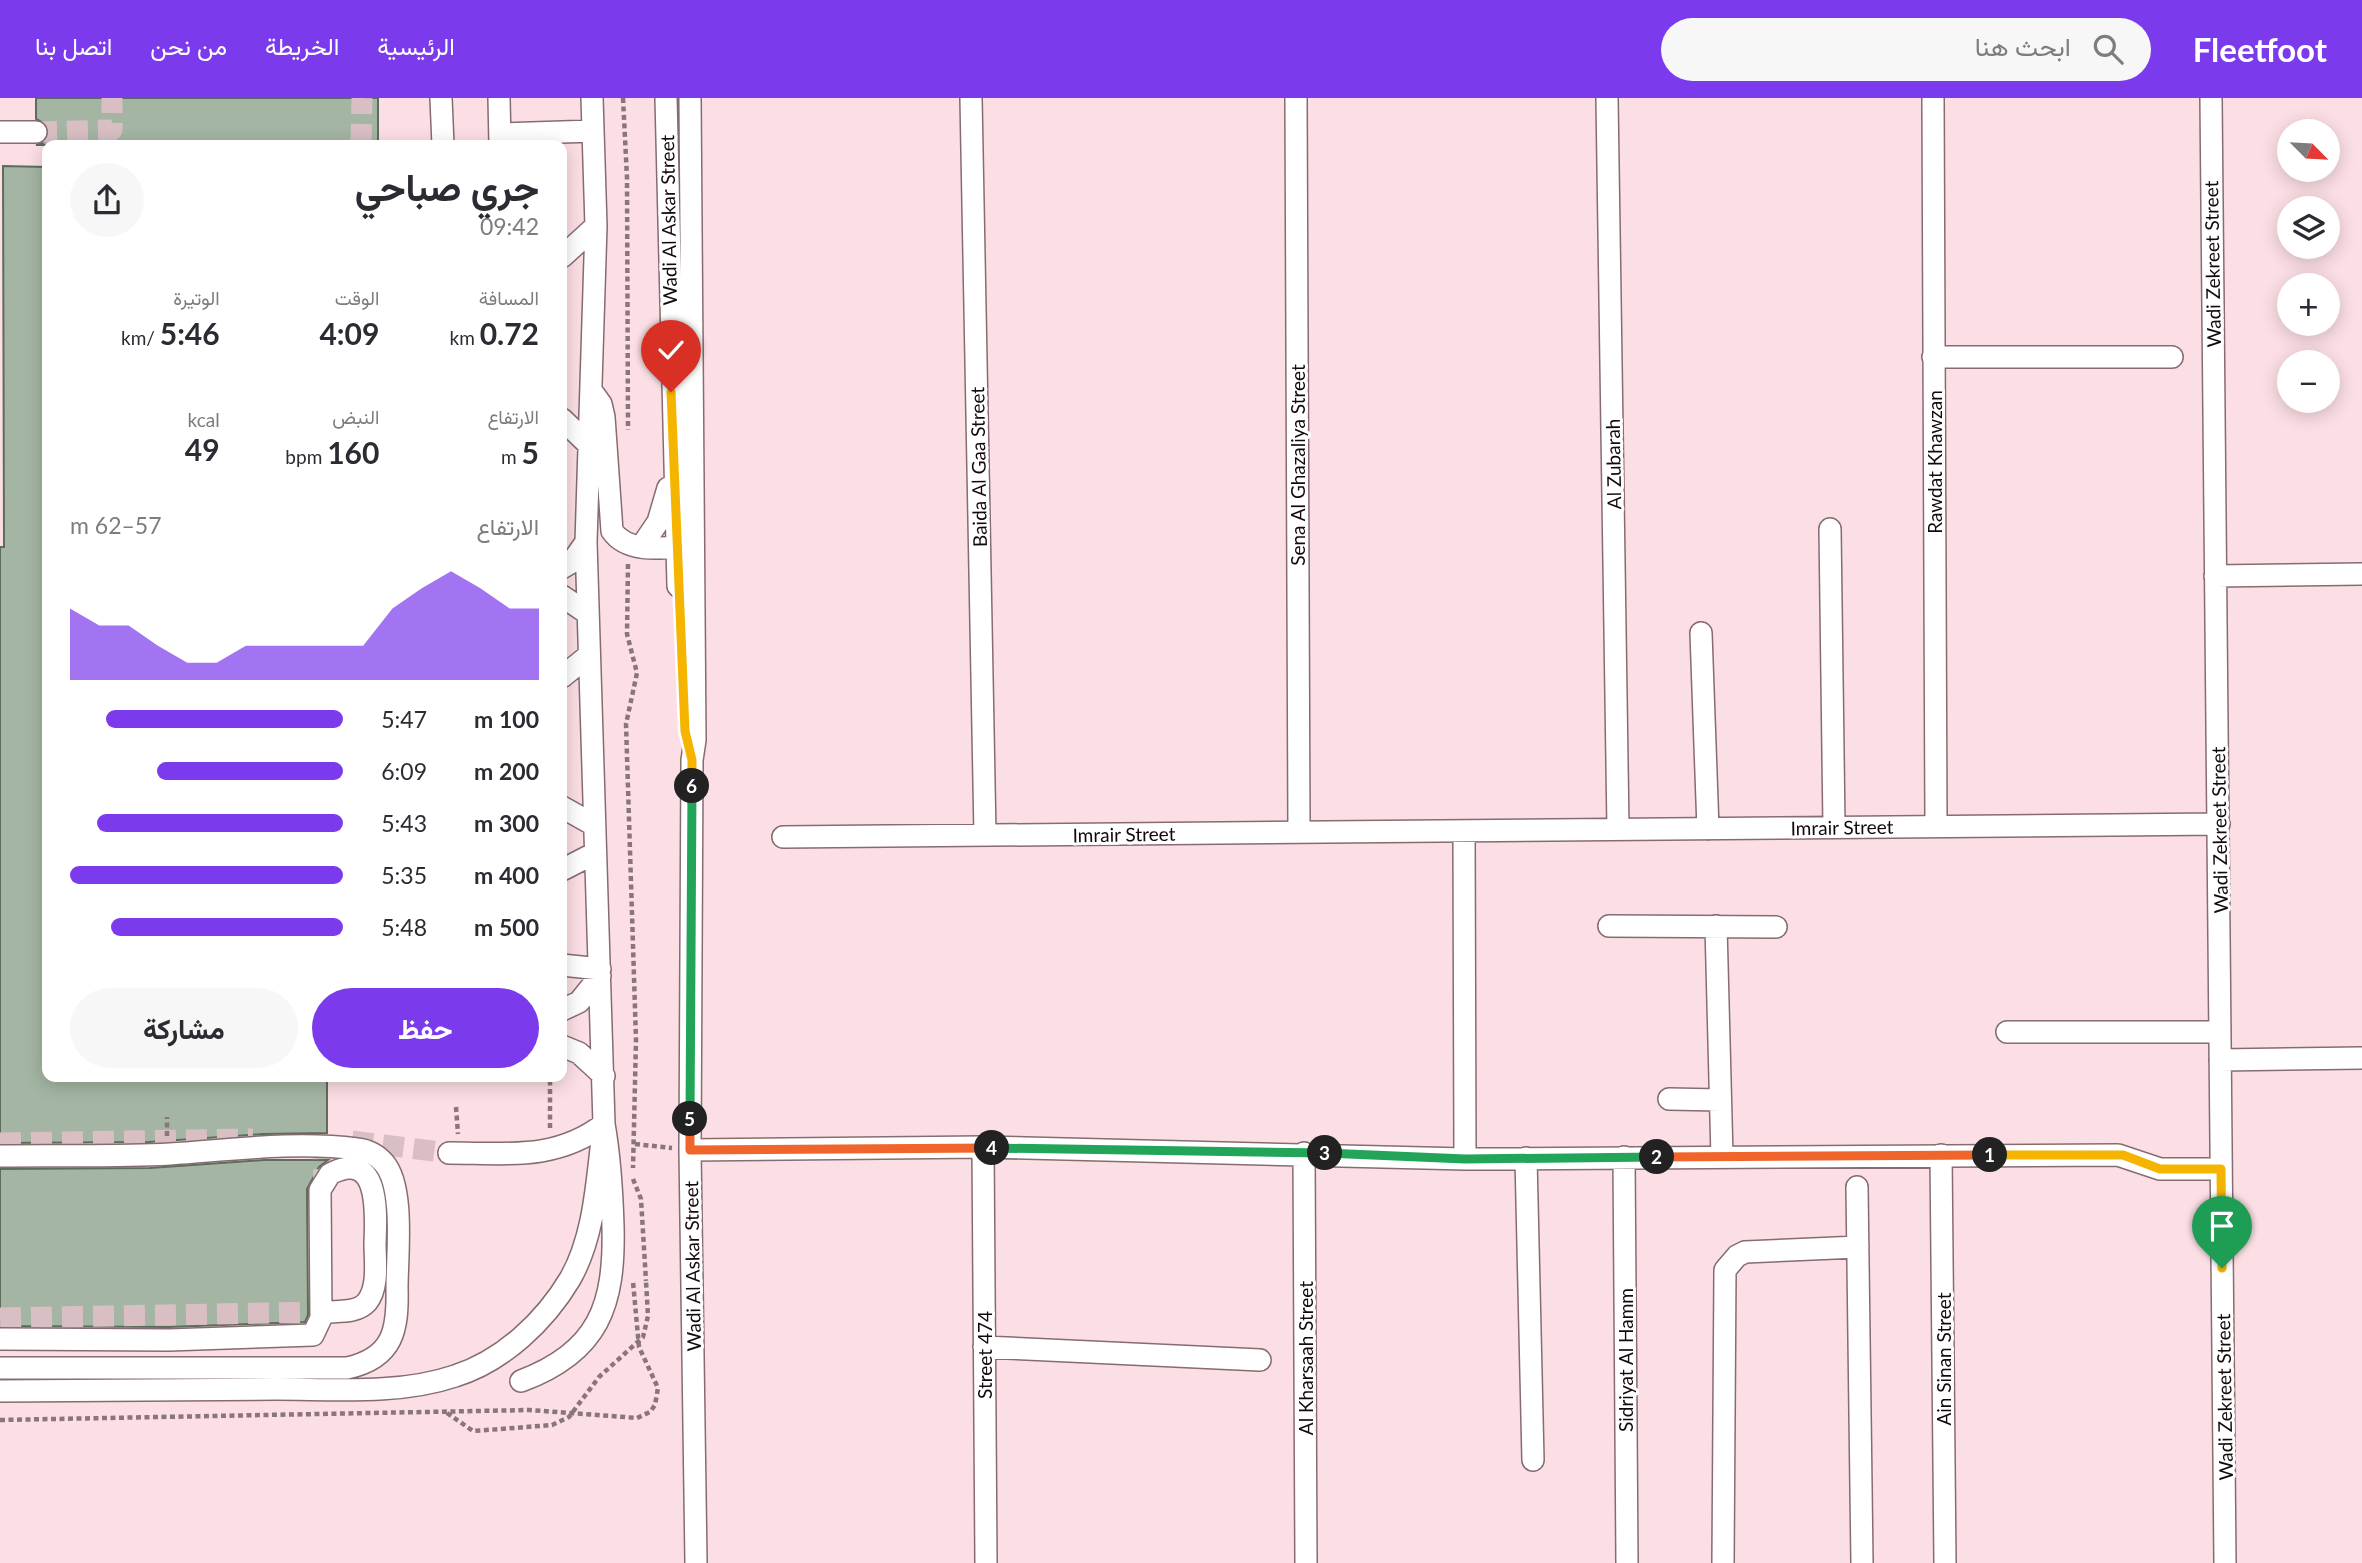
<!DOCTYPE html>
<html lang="ar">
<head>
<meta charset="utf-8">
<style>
  :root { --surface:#fff; --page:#f7f7f7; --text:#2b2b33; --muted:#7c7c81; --accent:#7c3aed }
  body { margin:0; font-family:Lato,Vazirmatn,sans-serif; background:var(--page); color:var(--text); direction:rtl; height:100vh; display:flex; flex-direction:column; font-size:26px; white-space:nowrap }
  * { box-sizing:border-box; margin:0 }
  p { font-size:23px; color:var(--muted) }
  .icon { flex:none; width:38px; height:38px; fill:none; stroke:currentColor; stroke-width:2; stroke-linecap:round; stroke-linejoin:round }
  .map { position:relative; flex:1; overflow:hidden; direction:ltr }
  .side { position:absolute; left:42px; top:42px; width:525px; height:942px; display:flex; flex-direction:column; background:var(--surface); border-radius:14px; box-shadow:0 4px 18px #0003; direction:rtl }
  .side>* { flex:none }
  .needle { width:46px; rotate:114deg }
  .buttons { position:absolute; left:2277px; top:21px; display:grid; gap:14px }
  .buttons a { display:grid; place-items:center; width:63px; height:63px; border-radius:50%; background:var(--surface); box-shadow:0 4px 18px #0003; font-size:35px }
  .pin { position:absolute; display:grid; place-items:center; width:60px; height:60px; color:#fff; margin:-72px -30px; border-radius:50% 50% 50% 0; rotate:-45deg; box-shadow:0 0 7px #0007 }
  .pin .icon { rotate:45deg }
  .km { position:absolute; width:35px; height:35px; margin:-18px; border-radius:50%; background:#222; color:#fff; font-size:19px; line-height:35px; text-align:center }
  .round { display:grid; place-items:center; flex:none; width:74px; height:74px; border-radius:37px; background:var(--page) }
  .headline { display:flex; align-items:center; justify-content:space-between; height:119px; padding:0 28px }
  h1 { font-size:38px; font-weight:700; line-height:52px }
  .stats { display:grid; grid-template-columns:repeat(3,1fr); gap:10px; height:119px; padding:7px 28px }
  .stats div { display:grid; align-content:center }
  .stats b { font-size:30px; font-weight:700 }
  .stats small { font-size:19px; font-weight:400 }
  .stats p { font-size:19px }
  .chart { height:196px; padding:14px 28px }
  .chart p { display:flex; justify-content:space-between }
  .chart svg { width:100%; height:126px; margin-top:7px; fill:var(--accent); opacity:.7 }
  .cta { display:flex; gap:14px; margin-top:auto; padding:14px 28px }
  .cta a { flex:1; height:80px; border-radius:42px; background:var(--accent); color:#fff; font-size:28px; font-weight:700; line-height:80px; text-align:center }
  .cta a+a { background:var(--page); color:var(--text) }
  ul { padding:0 28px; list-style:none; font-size:23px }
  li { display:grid; grid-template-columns:112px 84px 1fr; align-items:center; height:52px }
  li i { height:18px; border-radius:9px; background:var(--accent) }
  header { display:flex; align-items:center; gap:42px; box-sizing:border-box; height:98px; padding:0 35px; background:var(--accent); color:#fff }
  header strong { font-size:33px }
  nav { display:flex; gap:38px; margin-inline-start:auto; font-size:24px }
  .search { width:490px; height:63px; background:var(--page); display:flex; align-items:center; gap:18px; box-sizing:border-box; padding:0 24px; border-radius:38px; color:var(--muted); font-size:26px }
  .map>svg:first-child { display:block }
  .building { fill:#a4b6a3; stroke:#5d6c5b; stroke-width:2 }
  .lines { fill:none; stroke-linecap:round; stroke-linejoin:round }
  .minor-tunnel { stroke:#d9bfc4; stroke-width:21; stroke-dasharray:21 10; stroke-linecap:butt }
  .minor-casing { stroke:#856c71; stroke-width:24 }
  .path { stroke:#89767a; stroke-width:4.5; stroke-dasharray:5 3.5; stroke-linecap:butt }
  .minor { stroke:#fff; stroke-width:21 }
  .path-bridge { stroke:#89767a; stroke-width:4.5; stroke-dasharray:5 3.5; stroke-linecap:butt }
  .split-1-casing { stroke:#fff; stroke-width:14 }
  .split-2-casing { stroke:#fff; stroke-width:14 }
  .split-3-casing { stroke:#fff; stroke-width:14 }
  .split-4-casing { stroke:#fff; stroke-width:14 }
  .split-5-casing { stroke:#fff; stroke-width:14 }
  .split-6-casing { stroke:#fff; stroke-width:14 }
  .split-7-casing { stroke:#fff; stroke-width:14 }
  .split-1 { stroke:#f5b400; stroke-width:9 }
  .split-2 { stroke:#f0652b; stroke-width:9 }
  .split-3 { stroke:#22a559; stroke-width:9 }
  .split-4 { stroke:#22a559; stroke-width:9 }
  .split-5 { stroke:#f0652b; stroke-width:9 }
  .split-6 { stroke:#22a559; stroke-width:9 }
  .split-7 { stroke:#f5b400; stroke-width:9 }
  .labels { text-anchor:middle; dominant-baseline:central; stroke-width:6; stroke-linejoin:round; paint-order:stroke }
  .street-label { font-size:19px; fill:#12090b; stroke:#fff }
</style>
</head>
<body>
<header>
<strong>Fleetfoot</strong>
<div class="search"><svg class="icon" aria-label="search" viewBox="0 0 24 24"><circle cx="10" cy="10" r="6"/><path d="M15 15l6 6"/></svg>ابحث هنا</div>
<nav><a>الرئيسية</a><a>الخريطة</a><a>من نحن</a><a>اتصل بنا</a></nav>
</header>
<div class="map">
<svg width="2362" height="1465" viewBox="0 0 2362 1465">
  <rect width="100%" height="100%" fill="#fcdfe5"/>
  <path class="building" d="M36,0H378V47H36L43,45L49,35L47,27L36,21Z
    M3,68L47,69V978H327V1035L263,1036L149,1044L0,1045V449H4Z
    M264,1062H328L319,1069L307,1091L308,1217L305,1224L169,1229L0,1228V1071L150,1070Z"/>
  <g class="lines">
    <path class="minor-tunnel" d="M36,34L112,32V0
      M361,47L362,0
      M323,1040L324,1097
      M352,1043L449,1055
      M0,1045L253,1041
      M0,1220L326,1214V1203"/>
    <defs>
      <path id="minor" d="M441,0L443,47
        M499,0L500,47
        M666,0L678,488
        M690,0L695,642L692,662L690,1052L696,1465
        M971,0L985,737
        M1296,0L1299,734
        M1607,0L1618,731
        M1933,0L1936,728
        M2211,0L2225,1465
        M0,34H36
        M500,36L593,33
        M562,159L596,128
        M1933,259H2172
        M591,292L601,306L604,319L612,433C628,456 664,450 688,448
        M562,321L589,347
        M1830,431L1834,729
        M641,449L658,424L668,390
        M562,470L572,464L586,444
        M2215,478L2362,476
        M562,498L587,515
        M1701,535L1708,731
        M562,579L588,558
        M562,709L594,727
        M1464,733L1465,1061
        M783,739L2219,726
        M562,772L595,755
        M1609,828L1776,829
        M1716,828L1722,1059
        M562,867L600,871
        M562,912L579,904L600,878
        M2007,934H2220
        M562,948L579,955L604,978
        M2220,962L2362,960
        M1669,1001L1720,1002
        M983,1049L986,1465
        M690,1052L983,1049L1465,1061L2118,1057L2160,1071H2221
        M449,1055C506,1055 556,1063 604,1026C610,1060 612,1094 613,1128C615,1207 599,1254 521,1283
        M1304,1055L1306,1465
        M1941,1057L1945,1465
        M0,1058C57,1057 114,1059 170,1056C231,1052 296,1043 357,1051C367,1052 377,1057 384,1065C405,1089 397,1158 397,1190C398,1231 394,1260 347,1270H0
        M1624,1059L1627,1465
        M1526,1060L1533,1362
        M1857,1089L1862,1465
        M0,1241L169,1242L313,1237L321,1220L320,1092L330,1076C381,1050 376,1117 375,1146C375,1163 379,1189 367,1204C357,1215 340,1213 326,1214
        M984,1249L1260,1262
        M0,1293C92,1293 184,1292 276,1291C333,1291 399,1297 455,1278C503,1263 545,1223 570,1181C596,1136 597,1077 604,1026L586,444L596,128L592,0
        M1723,1465L1725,1172L1737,1158L1745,1154L1858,1149"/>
    </defs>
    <use href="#minor" class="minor-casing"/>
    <path class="path" d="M623,0L627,80L628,332
      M628,466L627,536L637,575L626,626L636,942L633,1070
      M456,1009L458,1036
      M550,1030V982
      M167,1038V1019
      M635,1046L672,1050
      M633,1081L641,1101L646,1183
      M447,1315L473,1333L501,1331
      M0,1322L530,1312L637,1320L650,1314L655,1307L658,1290L639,1249L633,1184"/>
    <use href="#minor" class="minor"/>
    <path class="path-bridge" d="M501,1331L552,1327L569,1319L599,1279L643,1239L648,1218L646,1183"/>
  </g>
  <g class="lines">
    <defs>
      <path id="split-1" d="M1990,1057H2123L2160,1071H2221L2222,1170"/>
      <path id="split-2" d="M1657,1059L1990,1057"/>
      <path id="split-3" d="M1325,1055L1465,1061L1657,1059"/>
      <path id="split-4" d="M992,1050L1325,1055"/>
      <path id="split-5" d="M690,1021V1052L992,1050"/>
      <path id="split-6" d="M690,1021L692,688"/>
      <path id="split-7" d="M671,294L685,633L692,662V688"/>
    </defs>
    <use href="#split-1" class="split-1-casing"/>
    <use href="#split-2" class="split-2-casing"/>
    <use href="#split-3" class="split-3-casing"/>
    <use href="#split-4" class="split-4-casing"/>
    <use href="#split-5" class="split-5-casing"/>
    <use href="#split-6" class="split-6-casing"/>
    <use href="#split-7" class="split-7-casing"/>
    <use href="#split-1" class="split-1"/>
    <use href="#split-2" class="split-2"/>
    <use href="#split-3" class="split-3"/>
    <use href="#split-4" class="split-4"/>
    <use href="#split-5" class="split-5"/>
    <use href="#split-6" class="split-6"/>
    <use href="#split-7" class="split-7"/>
  </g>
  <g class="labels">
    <g class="street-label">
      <text transform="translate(668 122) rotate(-91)">Wadi Al Askar Street</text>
      <text transform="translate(2212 166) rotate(-91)">Wadi Zekreet Street</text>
      <text transform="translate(1934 364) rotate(-90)">Rawdat Khawzan</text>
      <text transform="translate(1613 366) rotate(-91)">Al Zubarah</text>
      <text transform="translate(1297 367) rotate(-90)">Sena Al Ghazaliya Street</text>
      <text transform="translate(978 369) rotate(-91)">Baida Al Gaa Street</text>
      <text transform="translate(1842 729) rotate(-1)">Imrair Street</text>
      <text transform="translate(2219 732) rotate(-91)">Wadi Zekreet Street</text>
      <text transform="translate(1124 736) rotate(-1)">Imrair Street</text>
      <text transform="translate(692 1168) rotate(-91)">Wadi Al Askar Street</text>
      <text transform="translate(984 1257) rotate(-90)">Street 474</text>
      <text transform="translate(1305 1260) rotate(-90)">Al Kharsaah Street</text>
      <text transform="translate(1943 1261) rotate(-90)">Ain Sinan Street</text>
      <text transform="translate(1625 1262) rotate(-90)">Sidriyat Al Hamm</text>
      <text transform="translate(2224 1299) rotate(-91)">Wadi Zekreet Street</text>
    </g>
  </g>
</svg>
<div class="buttons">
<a><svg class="needle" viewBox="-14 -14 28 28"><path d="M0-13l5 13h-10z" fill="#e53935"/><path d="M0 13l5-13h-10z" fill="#7c7c81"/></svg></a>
<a><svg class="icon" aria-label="layers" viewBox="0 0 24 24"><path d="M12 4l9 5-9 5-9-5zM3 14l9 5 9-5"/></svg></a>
<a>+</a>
<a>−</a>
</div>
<div class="pin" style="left:2222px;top:1170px;background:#1e9e55"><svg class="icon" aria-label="arrive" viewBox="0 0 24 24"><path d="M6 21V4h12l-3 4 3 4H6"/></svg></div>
<div class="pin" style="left:671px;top:294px;background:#d93025"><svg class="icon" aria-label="check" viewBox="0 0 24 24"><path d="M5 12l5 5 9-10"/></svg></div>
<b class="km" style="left:1990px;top:1057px">1</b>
<b class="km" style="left:1657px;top:1059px">2</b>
<b class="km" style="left:1325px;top:1055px">3</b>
<b class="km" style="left:992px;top:1050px">4</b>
<b class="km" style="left:690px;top:1021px">5</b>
<b class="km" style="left:692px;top:688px">6</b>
<section class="side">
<div class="headline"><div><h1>جري صباحي</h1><p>09:42</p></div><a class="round"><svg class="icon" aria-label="share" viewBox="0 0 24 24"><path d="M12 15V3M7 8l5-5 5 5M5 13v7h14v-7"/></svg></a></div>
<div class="stats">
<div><p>المسافة</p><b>0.72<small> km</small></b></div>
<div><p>الوقت</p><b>4:09</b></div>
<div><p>الوتيرة</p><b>5:46<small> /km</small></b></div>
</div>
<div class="stats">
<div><p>الارتفاع</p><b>5<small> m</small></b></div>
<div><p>النبض</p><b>160<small> bpm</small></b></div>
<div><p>kcal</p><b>49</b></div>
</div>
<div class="chart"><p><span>الارتفاع</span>57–62 m</p>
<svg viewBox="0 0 160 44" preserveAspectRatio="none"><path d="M0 44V19L10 25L20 25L30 32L40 38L50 38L60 32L70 32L80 32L90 32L100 32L110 19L120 12L130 6L140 12L150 19L160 19V44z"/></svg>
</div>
<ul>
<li><b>100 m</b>5:47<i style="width:87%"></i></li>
<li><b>200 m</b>6:09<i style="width:68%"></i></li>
<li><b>300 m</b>5:43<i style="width:90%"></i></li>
<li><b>400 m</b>5:35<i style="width:100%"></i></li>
<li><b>500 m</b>5:48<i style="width:85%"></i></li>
</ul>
<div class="cta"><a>حفظ</a><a>مشاركة</a></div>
</section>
</div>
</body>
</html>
